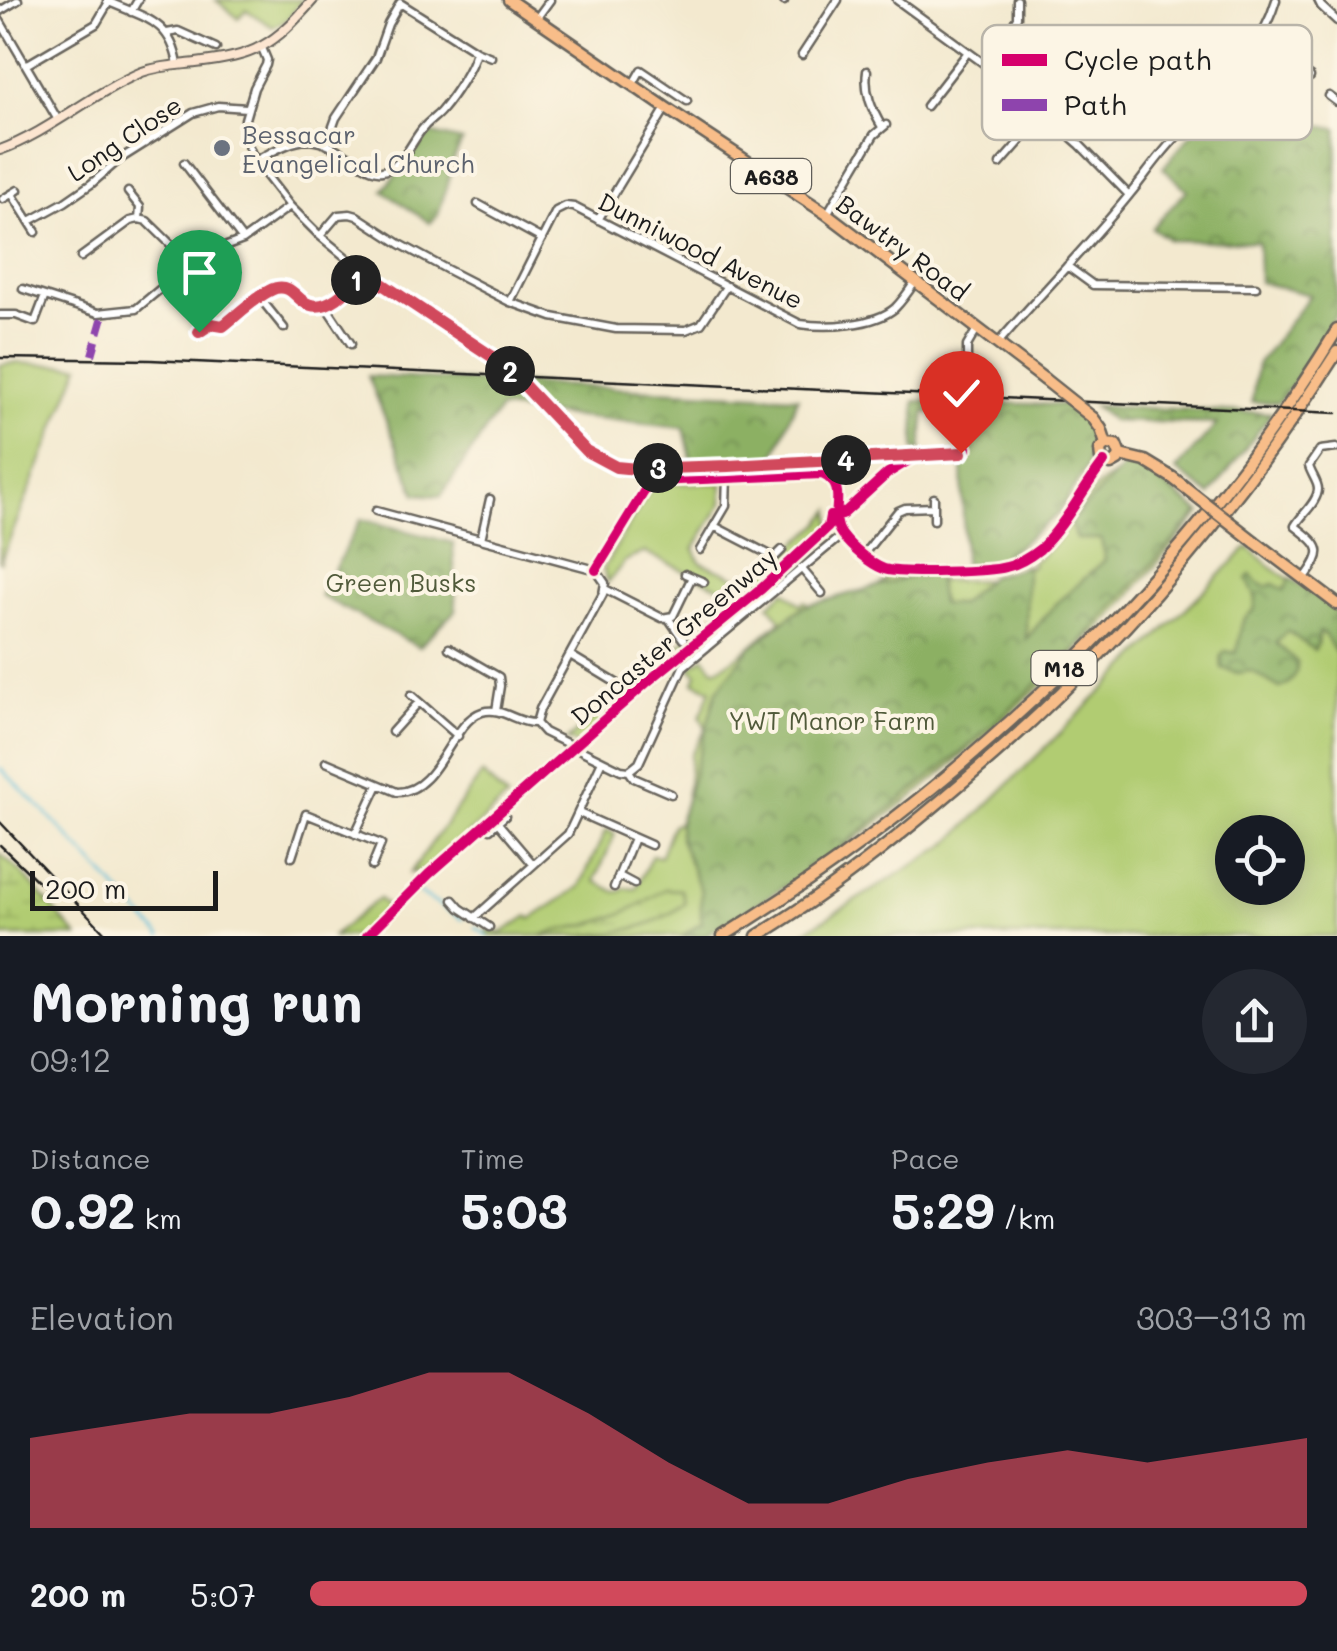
<!DOCTYPE html>
<html lang="en">
<head>
<meta charset="utf-8">
<style>
  :root { --surface:#171b24; --page:#242831; --text:#f1f3f6; --muted:#9ea1a6; --accent:#d1495b }
  body { margin:0; font-family:Mali,sans-serif; background:var(--page); color:var(--text); height:100vh; display:flex; flex-direction:column; font-size:38px; white-space:nowrap }
  * { box-sizing:border-box; margin:0 }
  p { font-size:32px; color:var(--muted) }
  .icon { flex:none; width:55px; height:55px; fill:none; stroke:currentColor; stroke-width:2; stroke-linecap:round; stroke-linejoin:round }
  .map { position:relative; height:936px; overflow:hidden }
  .side { display:flex; flex-direction:column; background:var(--surface); flex:1 }
  .side>* { flex:none }
  .controls { position:absolute; left:1215px; top:815px; display:grid; gap:20px }
  .controls a { display:grid; place-items:center; width:90px; height:90px; border-radius:50%; background:var(--surface); box-shadow:0 5px 25px #0003; font-size:50px }
  .scale { position:absolute; left:30px; bottom:25px; width:188px; box-sizing:border-box; padding-left:10px; border:5px solid #1c1c1c; border-top:0; font-size:28px; line-height:35px; white-space:nowrap; color:#1c1c1c; -webkit-text-stroke:8px #fcf5e5; paint-order:stroke }
  .pin { position:absolute; display:grid; place-items:center; width:85px; height:85px; color:#fff; margin:-102px -42px; border-radius:50% 50% 50% 0; rotate:-45deg; box-shadow:0 0 10px #0007 }
  .pin .icon { rotate:45deg }
  .km { position:absolute; width:50px; height:50px; margin:-25px; border-radius:50%; background:#222; color:#fff; font-size:28px; line-height:50px; text-align:center }
  .round { display:grid; place-items:center; flex:none; width:105px; height:105px; border-radius:52px; background:var(--page) }
  .headline { display:flex; align-items:center; justify-content:space-between; height:170px; padding:0 30px }
  h1 { font-size:55px; font-weight:800; line-height:75px }
  .metrics { display:grid; grid-template-columns:repeat(3,1fr); gap:15px; height:170px; padding:10px 30px }
  .metrics div { display:grid; align-content:center }
  .metrics b { font-size:50px; font-weight:800 }
  .metrics small { font-size:28px; font-weight:400 }
  .metrics p { font-size:28px }
  .chart { height:280px; padding:20px 30px }
  .chart p { display:flex; justify-content:space-between }
  .chart svg { width:100%; height:180px; margin-top:10px; fill:var(--accent); opacity:.7 }
  ul { padding:0 30px; list-style:none; font-size:32px }
  li { display:grid; grid-template-columns:160px 120px 1fr; align-items:center; height:75px }
  li i { height:25px; border-radius:12px; background:var(--accent) }
  .map>svg:first-child { display:block }
  .green { fill:#b1cc72; stroke:#667447; stroke-width:2.5; fill-rule:evenodd }
  .forest { fill:url(#forest-crowns); stroke:#546640; stroke-width:2.5 }
  .wetland { fill:url(#wetland-marsh); stroke:#667447; stroke-width:2.5 }
  .lines { fill:none; stroke-linecap:round; stroke-linejoin:round }
  .stream { stroke:#5cbeda; stroke-width:2.5 }
  .street-casing { stroke:#67645b; stroke-width:11 }
  .secondary-casing { stroke:#67645b; stroke-width:12 }
  .highway-casing { stroke:#67645b; stroke-width:15 }
  .street { stroke:#fff; stroke-width:6 }
  .secondary { stroke:#fce5d0; stroke-width:8 }
  .highway { stroke:#f8bd89; stroke-width:10 }
  .rail { stroke:#1c1c1c; stroke-width:2.5 }
  .street-bridge-casing { stroke:#67645b; stroke-width:11; stroke-linecap:butt }
  .highway-bridge-casing { stroke:#67645b; stroke-width:15; stroke-linecap:butt }
  .street-bridge { stroke:#fff; stroke-width:6 }
  .highway-bridge { stroke:#f8bd89; stroke-width:10 }
  .quiet { stroke:#8e44ad; stroke-width:8; stroke-dasharray:15 8; stroke-linecap:butt }
  .cycleway-casing { stroke:#fcf5e5; stroke-width:16 }
  .cycleway { stroke:#d6006c; stroke-width:10 }
  .route-casing { stroke:#fff; stroke-width:20 }
  .route { stroke:#d1495b; stroke-width:12 }
  .worship-dot { fill:#6b7280; stroke:#fcf5e5; stroke-width:4 }
  .labels { text-anchor:middle; dominant-baseline:central; stroke-width:8; stroke-linejoin:round; paint-order:stroke }
  .shield { fill:#fcf5e5; stroke:#5f5d58; stroke-width:2.5 }
  .shield-label { font-size:22px; font-weight:bold; fill:#1c1c1c }
  .worship-label { font-size:25px; fill:#5b616d; stroke:#fcf5e5; text-anchor:start }
  .street-label { font-size:25px; fill:#1c1c1c; stroke:#fcf5e5 }
  .park-label { font-size:25px; fill:#505a3a; stroke:#fcf5e5 }
  .key { fill:#fcf5e5; stroke:#b9b4a9; stroke-width:2.5 }
  .key-label { font-size:28px; fill:#1c1c1c }
</style>
</head>
<body>
<div class="map">
<svg width="1337" height="936" viewBox="0 0 1337 936">
  <defs>
    <pattern id="forest-crowns" width="20" height="18" patternUnits="userSpaceOnUse" patternTransform="scale(2.5)"><rect width="20" height="18" fill="#8cb064"/><path d="M2 6a3 3 0 1 1 6 0M12 15a3 3 0 1 1 6 0" fill="none" stroke="#728e52"/></pattern>
    <pattern id="wetland-marsh" width="20" height="14" patternUnits="userSpaceOnUse" patternTransform="scale(2.5)"><rect width="20" height="14" fill="#b1cc72"/><path d="M1 5h8M5 5V1M11 12h8M15 12V8" fill="none" stroke="#98af62"/></pattern>
  </defs>
  <rect width="100%" height="100%" fill="#fcf5e5"/>
  <filter id="ink" filterUnits="userSpaceOnUse"><feTurbulence type="fractalNoise" baseFrequency=".01" numOctaves="2"/><feDisplacementMap in="SourceGraphic" scale="20" xChannelSelector="R" yChannelSelector="G"/><feConvolveMatrix kernelMatrix="1 2 1 2 8 2 1 2 1" color-interpolation-filters="sRGB"/></filter>
  <filter id="wash" filterUnits="userSpaceOnUse"><feTurbulence type="fractalNoise" baseFrequency=".0048" numOctaves="4" result="noise"/><feDisplacementMap in="SourceGraphic" scale="40" xChannelSelector="R" yChannelSelector="G"/><feGaussianBlur stdDeviation="2.25" result="paint"/><feColorMatrix in="noise" values="0 0 0 0 0 0 0 0 0 0 0 0 0 0 0 0 0 1.4 0 .05"/><feComposite in="paint" operator="in"/></filter>
  <g filter="url(#wash)">
    <rect width="100%" height="100%" fill="#f3e9cf"/>
    <path class="green" d="M216,0H303L287,19L273,27L246,10L238,18Z
      M13,363L80,366L0,563V365Z
      M1133,469L1150,472L1201,513L1114,614L1052,676L977,744L920,791L832,857L730,919L698,936H488L486,934L488,930L502,933L528,916L531,919L577,889L580,886L606,830L615,834L595,881L616,892L622,891L624,888L636,889L652,855L660,857L673,824L678,823L686,800L691,755L706,728L700,717L711,690L694,682L697,674L690,668L704,657L714,669H717L740,655L781,620L769,605L785,591L800,604L805,601L810,606L876,589L888,577L928,578L936,581L992,580L1027,565L1030,568L1033,566L1031,563C1042,556 1052,547 1060,536C1081,508 1095,475 1133,469Z
      M722,483V503L694,549L700,562L753,584L786,551L819,525L831,510V534L583,746L567,740L724,608L732,593L644,552L625,561L608,582L603,569L650,489L660,484Z
      M1248,547L1274,569L1337,612V936H797L948,844ZM1232,832H1288V888H1232Z
      M482,774L507,798L430,869L410,873Z
      M379,898L389,909L363,936H333Z"/>
    <path class="forest" d="M1212,109L1337,128V314L1291,387L1278,403L1252,402L1257,365L1310,295L1259,282L1258,242L1169,240L1152,228L1187,190L1163,168Z
      M429,133L462,141L449,169L451,171L438,215L430,223L383,191Z
      M368,376L798,397L775,455L777,460L692,463L684,428L500,409L441,496L416,494Z
      M915,401L1068,405L1091,426L1087,467L1058,514L995,564L964,565L962,462L972,452L971,415L925,412L921,451L915,450Z
      M1094,406L1272,413L1210,495L1176,470L1217,424L1112,421Z
      M1130,460L1199,512L1071,653L963,751L809,872L704,936H682L701,923V891L680,839L679,824L717,690L751,647L802,607L910,577L937,575L941,604H960L991,576L1027,566L1026,639L1056,604L1105,560L1101,539H1076L1070,522Z
      M361,519L453,543L456,610L419,647L320,596Z
      M1250,575L1260,584L1267,587L1273,584L1284,590L1290,578L1337,612V654C1330,646 1329,639 1322,632H1319L1318,642L1314,650L1287,631L1276,643L1297,662C1298,675 1292,683 1280,688L1251,671L1238,673L1222,668L1221,656L1225,651L1236,653C1242,637 1236,619 1254,611L1256,598L1247,579Z"/>
    <path class="wetland" d="M0,854L23,874L77,936H0Z
      M665,889L681,890L685,903C646,936 590,936 541,936C557,930 573,928 590,924C619,917 641,905 665,889Z"/>
    <g class="lines">
      <path class="stream" d="M0,768L46,813L161,936
        M419,893L462,919
        M475,927L488,936"/>
    </g>
  </g>
  <g filter="url(#ink)">
    <g class="lines">
      <defs>
        <path id="street" d="M783,0L784,1
          M897,0L1005,79L1079,144L1129,195
          M1318,0L1321,6L1337,21
          M107,1C144,18 171,20 178,65
          M0,11L18,0
          M131,12L138,0
          M536,19L550,0
          M0,21L58,120
          M167,33L178,31L216,48
          M1257,43L1310,77
          M262,48L267,60L266,65L254,88L245,119V138L255,161L290,206L320,236L364,272L483,351
          M476,51L491,57
          M802,55L838,0
          M985,64L1014,23L1017,17V0
          M26,65L96,24L109,2
          M867,71C864,92 872,110 882,127
          M633,84L641,70L687,101
          M1260,94L1285,60
          M1329,96L1337,102
          M926,106L968,52
          M255,161C305,133 313,133 361,164C368,168 374,172 382,171C404,167 411,141 424,127C429,121 436,117 441,111C453,97 472,69 476,51L400,3L388,24L376,58L336,118L327,143
          M184,163L243,240
          M1000,164L1045,113
          M128,192L140,207L139,219
          M12,194L36,232
          M3,199L18,190
          M478,204L542,239
          M827,214L874,135L886,125
          M598,220L666,108
          M30,221L65,202L91,184L120,159L193,113L218,106L247,108
          M320,236L338,215L350,214L357,216L400,244L448,270L510,302L552,317L616,329L686,330L701,324L726,287
          M81,257L130,221L139,219L147,221L190,263
          M1067,266L1093,285L1256,287
          M23,289L98,313L136,309L200,256L243,240L290,206
          M260,298L284,328
          M510,302L556,211L566,206L574,207L800,324C826,328 874,326 895,308C903,300 909,291 915,282
          M325,305L351,344
          M0,315H16L35,322L45,296
          M199,332L211,324L223,326C236,316 261,292 276,288C290,285 294,295 304,302C325,316 351,287 364,272
          M998,343C1041,293 1088,246 1130,194C1141,181 1151,166 1163,152C1203,104 1258,62 1276,0
          M967,375V346L977,329
          M966,406L967,448
          M376,511L596,570
          M934,520V498
          M714,526L774,557
          M481,539L490,499
          M700,550L726,506L727,477
          M863,555L898,511L905,508L934,507
          M767,565L782,550
          M801,568L822,593
          M596,570L648,485L654,481L822,474C852,488 826,514 842,535C851,547 870,564 884,569C899,574 990,572 1006,567C1019,564 1030,557 1040,549C1066,524 1082,490 1104,462
          M596,570L605,583L603,594L540,709L536,723L544,732L621,770L629,771L639,763L683,667L842,535
          M685,574L704,582
          M1304,579C1326,550 1322,547 1295,526C1301,515 1318,502 1318,489C1318,482 1311,474 1309,466L1320,450L1336,448
          M605,589L662,618L673,616L692,577
          M669,619L683,639
          M449,648L499,677L500,686L496,711
          M570,655L623,687
          M411,695L458,736
          M611,698L631,681
          M392,732L419,702
          M326,762L397,792C439,793 450,722 482,712C502,706 517,724 536,723
          M629,771L634,778L671,794
          M579,813L651,845
          M498,823L533,864
          M490,829L505,816
          M355,834L378,785
          M292,857L306,814L381,844L372,866
          M619,876L634,884
          M614,887L634,838
          M453,900L460,908L489,927
          M474,918L568,834L602,761"/>
        <path id="secondary" d="M0,150C51,131 92,93 142,72C158,66 179,65 196,63C256,56 273,46 313,0"/>
        <path id="highway" d="M509,0L666,108L827,214L1044,379
          M1093,418L1101,429L1106,444L1100,450L1101,459L1111,464L1118,460L1120,455
          M1106,444L1116,445L1120,455L1145,461L1173,478
          M1255,542L1337,604
          M723,936C968,786 1187,576 1337,330
          M757,936C842,885 918,821 993,756C1126,639 1242,502 1337,352"/>
      </defs>
      <use href="#street" class="street-casing"/>
      <use href="#secondary" class="secondary-casing"/>
      <use href="#highway" class="highway-casing"/>
      <use href="#street" class="street"/>
      <use href="#secondary" class="secondary"/>
      <use href="#highway" class="highway"/>
      <path class="rail" d="M0,358L150,360L1337,413
        M0,822L108,936
        M0,845L49,892"/>
      <defs>
        <path id="street-bridge" d="M966,406L967,375"/>
        <path id="highway-bridge" d="M1044,379L1093,418
          M1173,478L1255,542"/>
      </defs>
      <use href="#street-bridge" class="street-bridge-casing"/>
      <use href="#highway-bridge" class="highway-bridge-casing"/>
      <use href="#street-bridge" class="street-bridge"/>
      <use href="#highway-bridge" class="highway-bridge"/>
      <path class="quiet" d="M783,0L784,1
        M92,355L104,313"/>
      <defs>
        <path id="cycleway" d="M483,351L505,365L586,451L616,467L637,469L673,468
          M802,462L961,453L967,448
          M596,570L648,485L654,481L822,474C852,488 826,514 842,535C851,547 870,564 884,569C899,574 990,572 1006,567C1019,564 1030,557 1040,549C1066,524 1082,490 1104,462
          M367,936L429,874L646,683L760,590L828,527L830,516L842,515L888,473L916,456"/>
      </defs>
      <use href="#cycleway" class="cycleway-casing"/>
      <use href="#cycleway" class="cycleway"/>
    </g>
  </g>
  <g class="lines" filter="url(#ink)">
    <defs>
      <path id="route" d="M199,332L211,324L223,326C236,316 261,292 276,288C290,285 294,295 304,302C326,316 351,287 364,272L505,365L586,451L616,467L637,469L729,466L961,453"/>
    </defs>
    <use href="#route" class="route-casing"/>
    <use href="#route" class="route"/>
  </g>
  <circle class="worship-dot" cx="222" cy="148" r="10"/>
  <g class="labels">
    <g class="shield">
      <rect x="731" y="159" width="80" height="34" rx="8"/>
      <rect x="1031.5" y="651" width="65" height="34" rx="8"/>
    </g>
    <g class="shield-label">
      <text x="771" y="176">A638</text>
      <text x="1064" y="668">M18</text>
    </g>
    <g class="worship-label">
      <text x="242" y="134">Bessacar<tspan x="242" dy="29">Evangelical Church</tspan></text>
    </g>
    <g class="street-label">
      <text transform="translate(124 138) rotate(-34)">Long Close</text>
      <text transform="translate(903 247) rotate(37)">Bawtry Road</text>
      <text transform="translate(701 250) rotate(27)">Dunniwood Avenue</text>
      <text transform="translate(673 636) rotate(-40)">Doncaster Greenway</text>
    </g>
    <g class="park-label">
      <text x="401" y="582">Green Busks</text>
      <text x="832" y="720">YWT Manor Farm</text>
    </g>
  </g>
  <rect x="982" y="25" width="330" height="115" rx="15" class="key"/>
  <rect x="1002" y="54" width="45" height="12" fill="#d6006c"/>
  <rect x="1002" y="99" width="45" height="12" fill="#8e44ad"/>
  <g class="key-label">
    <text x="1064" y="70">Cycle path</text>
    <text x="1064" y="115">Path</text>
  </g>
</svg>
<div class="controls">
<a><svg class="icon" aria-label="locate" viewBox="0 0 24 24"><circle cx="12" cy="12" r="6"/><path d="M12 2v4M12 18v4M2 12h4M18 12h4"/></svg></a>
</div>
<div class="scale">200 m</div>
<div class="pin" style="left:199px;top:332px;background:#1e9e55"><svg class="icon" aria-label="arrive" viewBox="0 0 24 24"><path d="M6 21V4h12l-3 4 3 4H6"/></svg></div>
<div class="pin" style="left:961px;top:453px;background:#d93025"><svg class="icon" aria-label="check" viewBox="0 0 24 24"><path d="M5 12l5 5 9-10"/></svg></div>
<b class="km" style="left:356px;top:280px">1</b>
<b class="km" style="left:510px;top:371px">2</b>
<b class="km" style="left:658px;top:468px">3</b>
<b class="km" style="left:846px;top:460px">4</b>
</div>
<section class="side">
<div class="headline"><div><h1>Morning run</h1><p>09:12</p></div><a class="round"><svg class="icon" aria-label="share" viewBox="0 0 24 24"><path d="M12 15V3M7 8l5-5 5 5M5 13v7h14v-7"/></svg></a></div>
<div class="metrics">
<div><p>Distance</p><b>0.92<small> km</small></b></div>
<div><p>Time</p><b>5:03</b></div>
<div><p>Pace</p><b>5:29<small> /km</small></b></div>
</div>
<div class="chart"><p><span>Elevation</span>303–313 m</p>
<svg viewBox="0 0 160 44" preserveAspectRatio="none"><path d="M0 44V22L10 19L20 16L30 16L40 12L50 6L60 6L70 16L80 28L90 38L100 38L110 32L120 28L130 25L140 28L150 25L160 22V44z"/></svg>
</div>
<ul>
<li><b>200 m</b>5:07<i style="width:100%"></i></li>
</ul>
</section>
</body>
</html>
